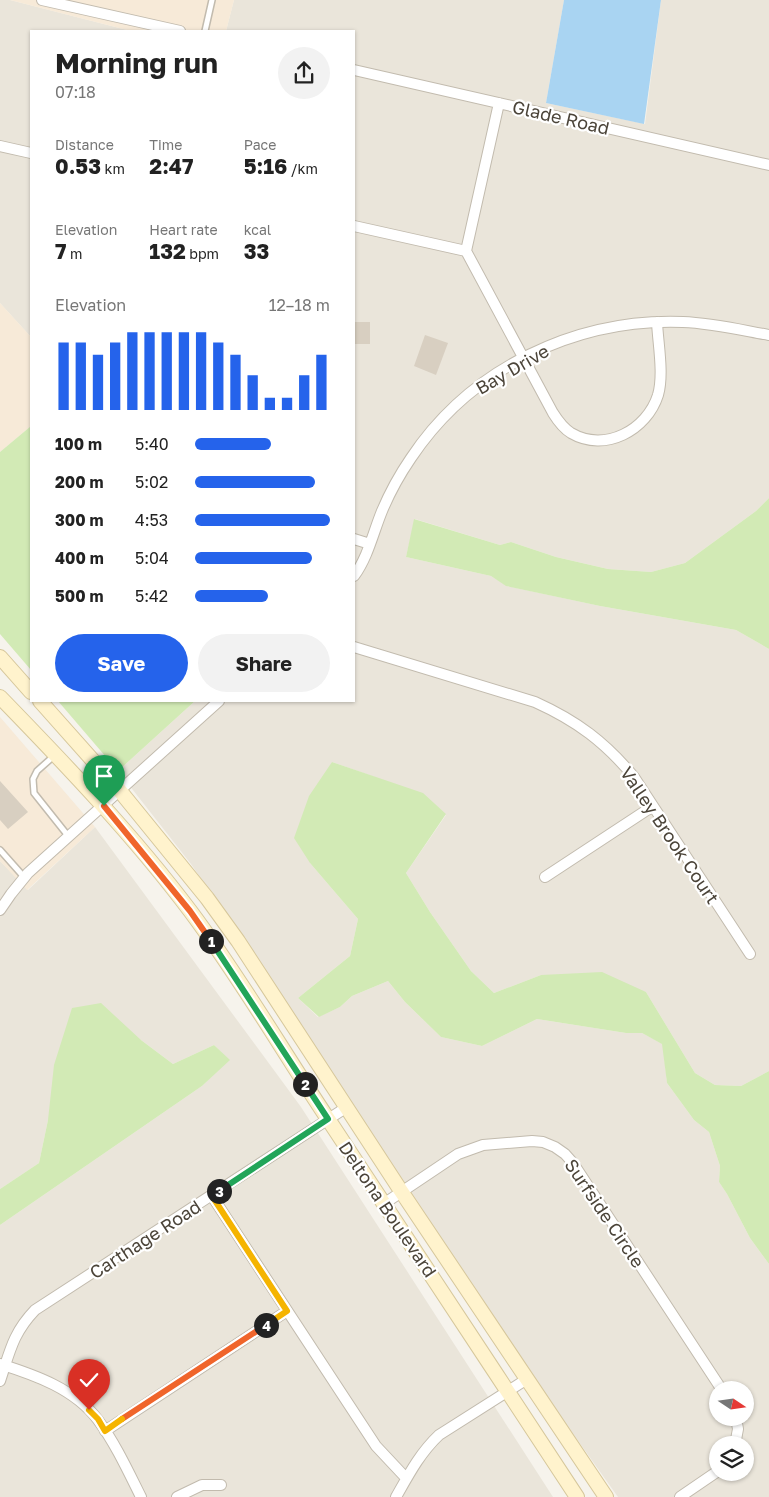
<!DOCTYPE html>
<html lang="en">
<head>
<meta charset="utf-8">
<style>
  :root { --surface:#fff; --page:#f2f2f2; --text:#222; --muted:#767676; --accent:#2563eb }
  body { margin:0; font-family:"Golos Text",sans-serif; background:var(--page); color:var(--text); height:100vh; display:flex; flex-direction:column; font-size:19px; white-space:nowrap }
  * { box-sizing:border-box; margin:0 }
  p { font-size:16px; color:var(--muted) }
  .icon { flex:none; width:28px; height:28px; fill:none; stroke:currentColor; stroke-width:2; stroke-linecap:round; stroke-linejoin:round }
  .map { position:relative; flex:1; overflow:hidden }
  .drawer { position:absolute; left:30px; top:30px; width:325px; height:672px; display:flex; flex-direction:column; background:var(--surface); border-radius:0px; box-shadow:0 1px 4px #0004 }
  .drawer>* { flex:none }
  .needle { width:32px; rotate:103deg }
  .tools { position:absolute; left:709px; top:1381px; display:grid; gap:10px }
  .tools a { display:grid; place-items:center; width:45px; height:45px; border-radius:50%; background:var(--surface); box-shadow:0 1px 4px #0004; font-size:25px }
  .pin { position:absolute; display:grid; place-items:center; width:42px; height:42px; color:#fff; margin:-51px -21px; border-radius:50% 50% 50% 0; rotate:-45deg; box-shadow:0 0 5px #0007 }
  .pin .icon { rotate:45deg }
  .km { position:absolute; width:25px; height:25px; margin:-12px; border-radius:50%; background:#222; color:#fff; font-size:14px; line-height:25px; text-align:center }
  .round { display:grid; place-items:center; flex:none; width:52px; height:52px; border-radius:26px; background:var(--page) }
  .head { display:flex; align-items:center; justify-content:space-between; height:85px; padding:0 25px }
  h1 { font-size:28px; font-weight:700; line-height:38px }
  .stats { display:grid; grid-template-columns:repeat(3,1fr); gap:8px; height:85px; padding:5px 25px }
  .stats div { display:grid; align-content:center }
  .stats b { font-size:21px; font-weight:700 }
  .stats small { font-size:14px; font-weight:400 }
  .stats p { font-size:14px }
  .chart { height:140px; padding:10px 25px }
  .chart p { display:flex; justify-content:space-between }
  .chart svg { width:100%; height:90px; margin-top:5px; stroke:var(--accent); stroke-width:6 }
  .primary-button { display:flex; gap:10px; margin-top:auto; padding:10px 25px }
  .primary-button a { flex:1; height:58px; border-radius:30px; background:var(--accent); color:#fff; font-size:20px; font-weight:700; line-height:58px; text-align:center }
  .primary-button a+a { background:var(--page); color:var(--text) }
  ul { padding:0 25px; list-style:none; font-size:16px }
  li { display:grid; grid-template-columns:80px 60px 1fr; align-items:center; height:38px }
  li i { height:12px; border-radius:6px; background:var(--accent) }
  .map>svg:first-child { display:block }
  .residential { fill:#eae5da; fill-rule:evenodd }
  .commercial { fill:#f7ead8 }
  .green { fill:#d2eab5 }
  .water { fill:#a9d4f2 }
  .building { fill:#d8cfc1 }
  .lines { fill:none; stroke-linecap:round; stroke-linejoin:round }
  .lane-casing { stroke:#c2bbae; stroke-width:8 }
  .street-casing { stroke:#c2bbae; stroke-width:12 }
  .secondary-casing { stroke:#d6c79b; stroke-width:16 }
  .lane { stroke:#fff; stroke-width:5 }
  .street { stroke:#fff; stroke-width:10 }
  .secondary { stroke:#fff3cd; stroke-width:14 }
  .split-1-casing { stroke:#fff; stroke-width:10 }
  .split-2-casing { stroke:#fff; stroke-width:10 }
  .split-3-casing { stroke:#fff; stroke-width:10 }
  .split-4-casing { stroke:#fff; stroke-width:10 }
  .split-5-casing { stroke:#fff; stroke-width:10 }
  .split-6-casing { stroke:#fff; stroke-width:10 }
  .split-1 { stroke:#f0652b; stroke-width:6 }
  .split-2 { stroke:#22a559; stroke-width:6 }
  .split-3 { stroke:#22a559; stroke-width:6 }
  .split-4 { stroke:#f5b400; stroke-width:6 }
  .split-5 { stroke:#f0652b; stroke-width:6 }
  .split-6 { stroke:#f5b400; stroke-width:6 }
  .labels { text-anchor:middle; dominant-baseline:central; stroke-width:4.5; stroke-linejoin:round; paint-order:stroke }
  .street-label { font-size:18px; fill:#4b4439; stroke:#fff }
</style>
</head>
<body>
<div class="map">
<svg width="769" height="1497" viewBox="0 0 769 1497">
  <rect width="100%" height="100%" fill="#f6f3ec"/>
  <path class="residential" d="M0,0H10L131,31H31V337L0,303Z
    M234,0H564L546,103L645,124L661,0H769V498L756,511L685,563L651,572L608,569L556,557L511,542L500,545L415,519L406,557L491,576L507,586L600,606L736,630L769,649V1071L741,1086L715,1085L695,1073L646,992L541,975L494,993L471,971L430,912L406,873L446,815L372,776L332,762L310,863L358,919L350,956L298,998L318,1017L340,1007L352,996L388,981L405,1002L441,1037L482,1046L537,1019L626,1033H642L663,1044L667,1083L694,1120L709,1132L720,1166L719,1182L727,1194L750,1238L769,1264V1497H618L564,1421L191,864L118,771L195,701H354V31H226ZM718,1390H745V1418H718ZM718,1445H745V1472H718Z
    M95,827L301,1107L553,1497H0V1225L202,1086L229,1060L214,1045L173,1064L141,1040L48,1120L39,1163L0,1189V861L28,890Z"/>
  <path class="commercial" d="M10,0H234L226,31H131Z
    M0,303L31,337V426L0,452Z
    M0,717L95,827L27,890L0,861Z"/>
  <path class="green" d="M31,426V670L0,634V452Z
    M769,498V649L736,630L600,606L506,586L491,576L406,557L414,519L500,545L511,542L556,557L608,569L651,572L685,563L756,511Z
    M58,701H195L118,771Z
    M332,762L423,793L446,814L406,873L430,912L471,971L494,993L541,975L602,972L646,992L695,1073L715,1085L741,1086L769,1071V1264L750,1238L727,1194L719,1182L720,1166L709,1132L694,1120L667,1083L662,1044L642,1033H626L537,1019L482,1046L441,1037L405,1002L388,981L352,996L340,1007L319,1017L298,998L350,956L358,919L310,863L294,838L309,796Z
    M101,1003L141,1040L173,1064L214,1045L230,1060L202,1086L0,1225V1189L39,1163L48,1120L54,1065L72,1008Z"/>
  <path class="water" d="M564,0H661L644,124L546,103Z"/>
  <path class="building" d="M354,322H370V344H354Z
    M425,335L448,343L436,375L414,366Z
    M0,781L28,812L8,829L0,820Z"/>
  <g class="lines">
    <defs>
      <path id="lane" d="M205,31L212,0
        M55,755L37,771L33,779L34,793L69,837
        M0,850L24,877"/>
      <path id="street" d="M42,0L180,31
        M354,70L769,165
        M0,146L31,153
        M354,226L466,251L553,413C558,421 563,428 571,433C605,453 647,430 658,395C664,374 658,344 657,322
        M466,251L499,103
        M354,539L370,544
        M354,576C368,557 373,533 382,511C390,492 400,474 411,458C471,368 576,318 683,322C712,323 741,330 769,335
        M354,647L535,702C577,721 605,742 634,777L750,954
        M545,877L653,806
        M0,910L11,894L28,873L219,701
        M212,1196L376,1446L406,1478
        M385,1203L458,1154L483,1145L532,1141L543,1142L555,1147L565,1154L573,1163L722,1390
        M0,1364C35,1375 75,1389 98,1420C115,1443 128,1471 141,1497
        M0,1381C10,1351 13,1333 35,1310L347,1107
        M105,1431L287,1311
        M735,1445L738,1429L736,1418
        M177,1497L202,1485H221
        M396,1497C409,1474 420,1453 439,1435L527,1379
        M680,1497L718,1471"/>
      <path id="secondary" d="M0,657L31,692
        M0,697C67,766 133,835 191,912C241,979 282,1050 328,1119C412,1245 494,1371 577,1497
        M40,701L120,791L207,898L238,941L401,1191L606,1497"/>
    </defs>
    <use href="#lane" class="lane-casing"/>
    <use href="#street" class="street-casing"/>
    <use href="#secondary" class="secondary-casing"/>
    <use href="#lane" class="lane"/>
    <use href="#street" class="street"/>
    <use href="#secondary" class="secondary"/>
  </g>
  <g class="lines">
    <defs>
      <path id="split-1" d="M104,806L190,911L211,941"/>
      <path id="split-2" d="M211,941L305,1084"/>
      <path id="split-3" d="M219,1191L328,1119L305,1084"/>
      <path id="split-4" d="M219,1191L212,1196L287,1311L266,1325"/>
      <path id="split-5" d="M122,1419L266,1325"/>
      <path id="split-6" d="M89,1410L98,1419L105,1431L122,1419"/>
    </defs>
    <use href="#split-1" class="split-1-casing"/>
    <use href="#split-2" class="split-2-casing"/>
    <use href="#split-3" class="split-3-casing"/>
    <use href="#split-4" class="split-4-casing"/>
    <use href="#split-5" class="split-5-casing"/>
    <use href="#split-6" class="split-6-casing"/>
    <use href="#split-1" class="split-1"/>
    <use href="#split-2" class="split-2"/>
    <use href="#split-3" class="split-3"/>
    <use href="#split-4" class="split-4"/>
    <use href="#split-5" class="split-5"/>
    <use href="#split-6" class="split-6"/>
  </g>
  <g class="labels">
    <g class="street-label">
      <text transform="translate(561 117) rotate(13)">Glade Road</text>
      <text transform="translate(512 369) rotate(-30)">Bay Drive</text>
      <text transform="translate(670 835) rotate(56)">Valley Brook Court</text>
      <text transform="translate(388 1209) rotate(56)">Deltona Boulevard</text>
      <text transform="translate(605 1213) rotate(56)">Surfside Circle</text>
      <text transform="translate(145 1239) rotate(-33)">Carthage Road</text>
    </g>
  </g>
</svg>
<div class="tools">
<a><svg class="needle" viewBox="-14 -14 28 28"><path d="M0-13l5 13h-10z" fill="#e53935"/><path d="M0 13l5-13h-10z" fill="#767676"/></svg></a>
<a><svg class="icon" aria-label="layers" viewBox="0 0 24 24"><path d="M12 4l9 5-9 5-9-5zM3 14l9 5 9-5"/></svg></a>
</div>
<div class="pin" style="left:104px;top:806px;background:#1e9e55"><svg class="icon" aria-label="arrive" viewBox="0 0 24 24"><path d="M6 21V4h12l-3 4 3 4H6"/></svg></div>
<div class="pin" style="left:89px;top:1410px;background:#d93025"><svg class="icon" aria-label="check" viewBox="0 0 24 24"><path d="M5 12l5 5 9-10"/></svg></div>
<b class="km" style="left:211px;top:941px">1</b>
<b class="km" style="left:305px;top:1084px">2</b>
<b class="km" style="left:219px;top:1191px">3</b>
<b class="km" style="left:266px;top:1325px">4</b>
<section class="drawer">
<div class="head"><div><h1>Morning run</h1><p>07:18</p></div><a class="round"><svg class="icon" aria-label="share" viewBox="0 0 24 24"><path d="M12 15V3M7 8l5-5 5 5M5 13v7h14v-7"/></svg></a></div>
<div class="stats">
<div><p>Distance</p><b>0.53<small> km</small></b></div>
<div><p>Time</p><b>2:47</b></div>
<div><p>Pace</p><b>5:16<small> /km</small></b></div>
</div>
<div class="stats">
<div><p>Elevation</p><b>7<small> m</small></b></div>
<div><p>Heart rate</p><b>132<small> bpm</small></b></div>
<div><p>kcal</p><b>33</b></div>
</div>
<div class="chart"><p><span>Elevation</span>12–18 m</p>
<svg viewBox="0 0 160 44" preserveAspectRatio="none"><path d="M5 44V11M15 44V11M25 44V17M35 44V11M45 44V6M55 44V6M65 44V6M75 44V6M85 44V6M95 44V11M105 44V17M115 44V27M125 44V38M135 44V38M145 44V27M155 44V17"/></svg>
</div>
<ul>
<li><b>100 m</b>5:40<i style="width:56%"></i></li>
<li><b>200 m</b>5:02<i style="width:89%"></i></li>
<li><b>300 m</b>4:53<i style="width:100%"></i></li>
<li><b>400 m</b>5:04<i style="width:87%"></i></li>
<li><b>500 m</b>5:42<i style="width:54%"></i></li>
</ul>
<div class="primary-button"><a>Save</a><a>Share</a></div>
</section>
</div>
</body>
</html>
